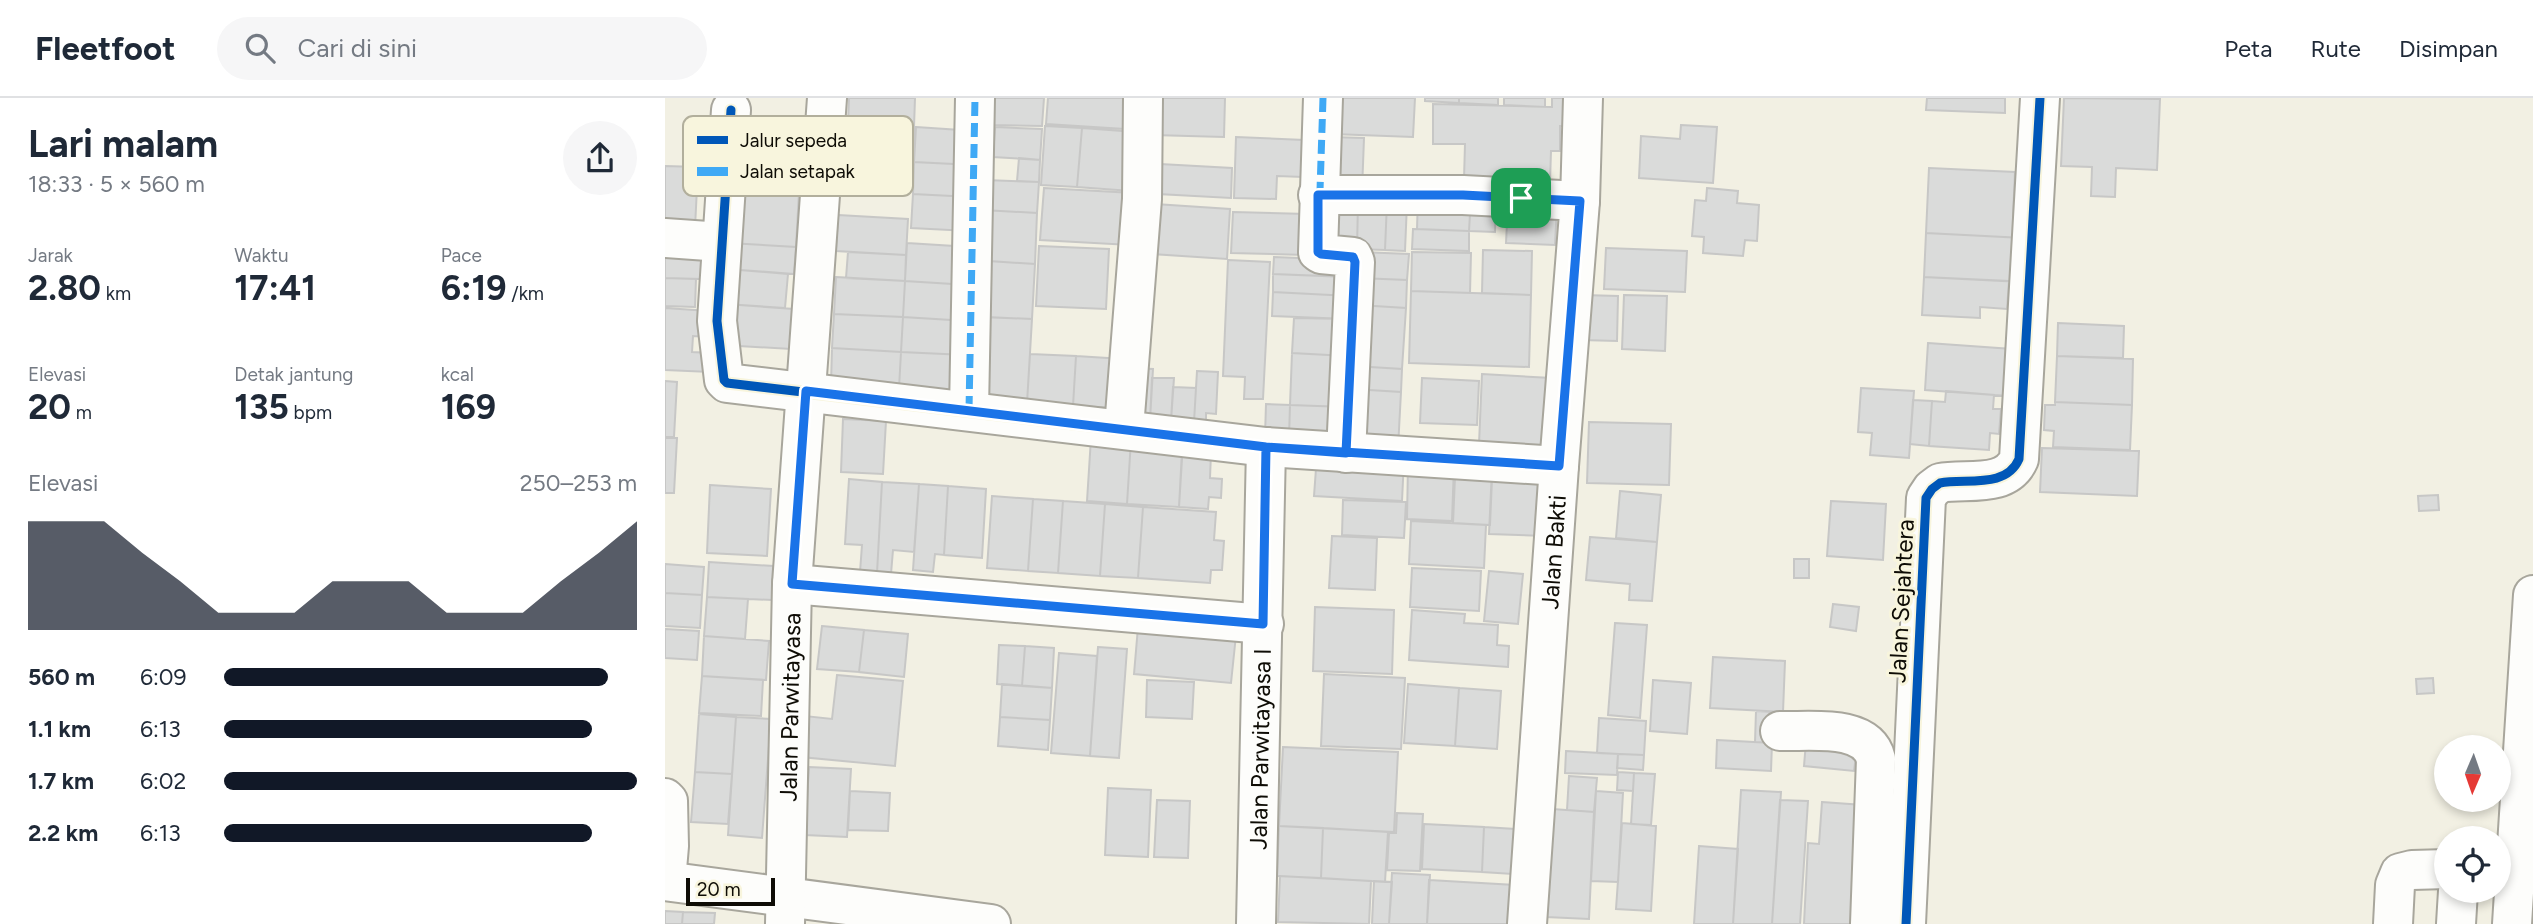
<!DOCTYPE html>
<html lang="id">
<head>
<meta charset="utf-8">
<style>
  :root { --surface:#fff; --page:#f6f6f7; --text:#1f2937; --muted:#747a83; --line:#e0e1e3; --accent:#111827 }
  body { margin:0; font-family:Figtree,sans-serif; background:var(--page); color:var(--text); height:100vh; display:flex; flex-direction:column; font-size:26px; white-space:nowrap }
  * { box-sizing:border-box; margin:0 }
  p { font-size:23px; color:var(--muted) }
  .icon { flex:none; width:38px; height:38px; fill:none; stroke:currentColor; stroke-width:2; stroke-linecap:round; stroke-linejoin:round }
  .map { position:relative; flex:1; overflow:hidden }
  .side { display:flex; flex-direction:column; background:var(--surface); width:665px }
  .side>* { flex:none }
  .needle { width:46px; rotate:182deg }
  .buttons { position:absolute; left:1769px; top:637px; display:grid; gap:14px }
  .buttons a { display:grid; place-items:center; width:77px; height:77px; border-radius:50%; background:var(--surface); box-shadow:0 4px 10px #0003; font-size:35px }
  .scale { position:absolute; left:21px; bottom:18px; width:89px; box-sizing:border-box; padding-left:7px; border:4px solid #0e0c05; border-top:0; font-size:19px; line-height:24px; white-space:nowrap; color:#0e0c05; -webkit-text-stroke:5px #f8f5dd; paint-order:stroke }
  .pin { position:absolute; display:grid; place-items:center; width:60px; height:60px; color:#fff; margin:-30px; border-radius:14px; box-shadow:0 4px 10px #0006 }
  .round { display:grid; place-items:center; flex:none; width:74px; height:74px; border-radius:37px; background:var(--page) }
  .headline { display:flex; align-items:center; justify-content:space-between; height:119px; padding:0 28px }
  h1 { font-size:38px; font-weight:700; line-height:52px }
  .figures { display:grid; grid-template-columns:repeat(3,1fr); gap:10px; height:119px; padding:7px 28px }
  .figures div { display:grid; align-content:center }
  .figures b { font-size:35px; font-weight:700 }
  .figures small { font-size:19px; font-weight:400 }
  .figures p { font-size:19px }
  .chart { height:196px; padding:14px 28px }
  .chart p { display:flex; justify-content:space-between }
  .chart svg { width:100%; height:126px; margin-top:7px; fill:var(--accent); opacity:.7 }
  ul { padding:0 28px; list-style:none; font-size:23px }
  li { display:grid; grid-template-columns:112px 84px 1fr; align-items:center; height:52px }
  li i { height:18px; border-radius:9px; background:var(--accent) }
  header { display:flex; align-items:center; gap:42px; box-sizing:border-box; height:98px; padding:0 35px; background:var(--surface); border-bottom:2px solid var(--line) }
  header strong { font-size:33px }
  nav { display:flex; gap:38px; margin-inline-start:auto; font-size:24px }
  .search { width:490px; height:63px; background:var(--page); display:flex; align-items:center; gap:18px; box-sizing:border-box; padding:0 24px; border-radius:38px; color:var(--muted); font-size:26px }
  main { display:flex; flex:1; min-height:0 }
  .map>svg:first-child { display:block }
  .building { fill:#dadbda; stroke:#c7c7c6; stroke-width:2 }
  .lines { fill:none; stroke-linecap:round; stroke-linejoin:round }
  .minor-casing { stroke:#a8a69c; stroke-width:42 }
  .minor { stroke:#fdfdfb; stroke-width:38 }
  .quiet { stroke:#3fa9f5; stroke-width:7; stroke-dasharray:14 7; stroke-linecap:butt }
  .cycleway-casing { stroke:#f8f5dd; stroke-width:13 }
  .cycleway { stroke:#0057b8; stroke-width:9 }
  .route-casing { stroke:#fff; stroke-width:14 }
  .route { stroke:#1a73e8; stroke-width:9 }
  .labels { text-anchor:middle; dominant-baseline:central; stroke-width:6; stroke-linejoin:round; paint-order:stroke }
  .street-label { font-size:24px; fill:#0e0c05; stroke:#f8f5dd }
  .key { fill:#f8f5dd; stroke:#b2af9c; stroke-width:2 }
  .key-label { font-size:19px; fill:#0e0c05 }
</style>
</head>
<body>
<header>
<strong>Fleetfoot</strong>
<div class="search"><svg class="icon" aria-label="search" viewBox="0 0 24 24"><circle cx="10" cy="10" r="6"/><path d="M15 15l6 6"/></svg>Cari di sini</div>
<nav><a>Peta</a><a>Rute</a><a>Disimpan</a></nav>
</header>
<main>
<section class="side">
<div class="headline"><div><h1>Lari malam</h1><p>18:33 · 5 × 560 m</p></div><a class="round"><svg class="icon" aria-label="share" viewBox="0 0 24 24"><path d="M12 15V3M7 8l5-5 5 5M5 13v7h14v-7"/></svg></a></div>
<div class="figures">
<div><p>Jarak</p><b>2.80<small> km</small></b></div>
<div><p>Waktu</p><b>17:41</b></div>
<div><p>Pace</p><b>6:19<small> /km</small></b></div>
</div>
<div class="figures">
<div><p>Elevasi</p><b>20<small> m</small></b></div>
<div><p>Detak jantung</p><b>135<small> bpm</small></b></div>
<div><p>kcal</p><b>169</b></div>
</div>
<div class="chart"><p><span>Elevasi</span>250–253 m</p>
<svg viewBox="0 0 160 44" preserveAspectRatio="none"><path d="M0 44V6L10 6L20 6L30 17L40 27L50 38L60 38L70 38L80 27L90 27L100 27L110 38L120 38L130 38L140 27L150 17L160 6V44z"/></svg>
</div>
<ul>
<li><b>560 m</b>6:09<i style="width:93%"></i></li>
<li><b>1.1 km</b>6:13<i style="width:89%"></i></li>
<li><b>1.7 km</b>6:02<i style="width:100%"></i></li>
<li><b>2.2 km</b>6:13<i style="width:89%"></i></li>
</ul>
</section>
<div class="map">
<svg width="1868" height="826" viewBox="0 0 1868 826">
  <rect width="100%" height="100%" fill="#f2f0e3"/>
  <path class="building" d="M184,0H250L249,29L183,26Z
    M327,0H379L377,28L326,27Z
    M383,0H462L460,31L381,26Z
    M489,0H560L559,39L488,37Z
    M670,0H750L748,39L668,36Z
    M760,0H794V5L760,3Z
    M794,0H833V7L794,5Z
    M839,0H880V9L839,7Z
    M887,0H912L911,28H895V53H886L885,84L799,81L800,46H768V6L887,9Z
    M1262,0H1340V15L1261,12Z
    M1399,0L1495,1L1492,72L1451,70L1450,99L1426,98L1427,69L1396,68Z
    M183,26L249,29L247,72L181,69Z
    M1016,27L1052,29L1048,85L974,80L976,38L1015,41Z
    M380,28L417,30L412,89L376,87Z
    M251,29L310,33L308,67L249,64Z
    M330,29L377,31L375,62L328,59Z
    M417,30L471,34L466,93L412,89Z
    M571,39L639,42L638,79L612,78L611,101L569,100Z
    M665,39L699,40L697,93L663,92Z
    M354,60L375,62L374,84L352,83Z
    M249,64L308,67L306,99L248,96Z
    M495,66L567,70L566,100L493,96Z
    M0,68L33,69L30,130L0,128Z
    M1264,70L1350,74L1348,118H1359L1358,140L1261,135Z
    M320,82L374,84L372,115L318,112Z
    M67,90L134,94L131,149L64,145Z
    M379,90L468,95L465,147L375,142Z
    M1042,90L1073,93L1072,105L1094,107L1092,143L1080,142L1078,158L1038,155L1039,139L1027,138L1030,102L1041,103Z
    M248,96L306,99L304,133L246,130Z
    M753,98L806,99L804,133L752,131Z
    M806,99L831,100L830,134L804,133Z
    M658,102L693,104L692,151L656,150Z
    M693,104H722L720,152L692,151Z
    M722,104L742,105L740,153L720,152Z
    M843,104L892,107L890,147L841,145Z
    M490,106L565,111L562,161L487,156Z
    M318,112L372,115L370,166L324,163Z
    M568,114L642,116L641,157L566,155Z
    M173,117L243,121L241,157L171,153Z
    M748,131L804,133V153L747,151Z
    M1261,135L1358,140L1356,184L1259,179Z
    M64,145L131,149L129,176L62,171Z
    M242,145L305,149L303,187L240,183Z
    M374,148L444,151L441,211L371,208Z
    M0,149L37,150L36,181L0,180Z
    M941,150L1022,153L1020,194L939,191Z
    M818,152L867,153L866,197L817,195Z
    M183,154L241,157L240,183L181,180Z
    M695,154L744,156L742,182L694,180Z
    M747,154L806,155L805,195L746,193Z
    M609,159L682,162L681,179L608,176Z
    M563,162L605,164L598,301H579L580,279L558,278Z
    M324,163L370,166L367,221L321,219Z
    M62,171L123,176L120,210L60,206Z
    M608,176L685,179L684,198L608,194Z
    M171,179L240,183L238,219L169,216Z
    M1259,179L1344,183L1342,211L1315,209V220L1257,217Z
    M0,180L31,181L30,209L0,208Z
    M694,180L742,182L741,210L693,207Z
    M240,183L303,187L302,223L238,219Z
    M746,193L866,197L864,269L744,265Z
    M608,194L684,198L683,221L607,218Z
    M918,197L953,198L952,243L917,242Z
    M959,197L1002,198L1000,253L957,251Z
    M60,206L129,211L126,251L57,247Z
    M693,207L741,210L737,271L689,268Z
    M0,210L44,213L43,239L28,238L27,254L46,255L45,274L0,272Z
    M169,216L238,219L236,254L167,250Z
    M238,219L302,223L300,257L236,254Z
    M316,219L367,221L362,305L311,302Z
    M629,220L683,221L681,258L627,255Z
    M1393,225L1459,228L1458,260L1392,258Z
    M1263,245L1347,251L1343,298L1260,292Z
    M167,250L236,254L234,290L166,286Z
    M236,254L300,257L298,294L234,290Z
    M627,255L681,258L680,309L625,307Z
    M365,256L411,258L408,308L362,305Z
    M411,258L458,261L456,310L408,308Z
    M1392,258L1468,261L1467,307L1390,304Z
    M689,268L737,271L736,294L688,291Z
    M465,270L488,271L485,322L462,321Z
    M532,273L553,274L551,316L541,315V324H529Z
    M817,276L886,280L883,349L814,346Z
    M487,280H509L506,323L485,322Z
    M757,280L814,283L812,327L755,325Z
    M0,283L12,284L9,339H0Z
    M508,289L531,290L529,324L506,323Z
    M1196,290L1249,293L1244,360L1205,357L1207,335L1193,334Z
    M688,291L736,294L733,350L685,348Z
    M1281,293L1329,297L1328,311H1336L1334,336L1325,335L1324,352L1264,348L1267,303L1280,304Z
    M1248,302L1267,303L1264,348L1245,346Z
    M1390,304L1467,307L1465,352L1388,349L1389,333L1379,332L1380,307H1390Z
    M601,306L625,307L624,339L600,338Z
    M625,307L680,309L678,341L624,339Z
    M178,321L221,323L218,376L176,374Z
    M924,324L1006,326L1004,387L922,385Z
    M0,340H12L9,395H0Z
    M426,340L466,342L462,406L422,403Z
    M466,342L518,345L514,409L462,406Z
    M1377,350L1474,353L1472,398L1375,394Z
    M517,353L546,355L545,380L557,381L556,400L544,399L543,411L514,409Z
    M652,357L739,361L737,403L649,398Z
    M743,366L789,367L787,423L742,421Z
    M827,371L883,373L880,438L824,436Z
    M790,379L827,381L825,427L788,425Z
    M184,381L217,384L212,475L195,474L197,447L180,446Z
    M217,384L254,386L249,454L228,452L226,476L212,475Z
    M254,386L283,388L279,457L270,456L268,474L248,472Z
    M45,387L106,391L102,458L42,455Z
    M283,388L321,391L317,460L279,457Z
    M955,393L996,397L992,444L951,440Z
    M1773,397L1774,412L1754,413L1753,398Z
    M327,398L368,401L363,473L322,470Z
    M368,401L398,403L393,475L363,473Z
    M678,402L741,404L739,440L677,437Z
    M398,403L440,406L435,478L393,475Z
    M1166,403L1221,406L1218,462L1162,458Z
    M440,406L478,409L473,480L435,478Z
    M478,409L551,414L549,442L559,443L557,472H546L545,485L473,480Z
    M746,423L821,427L819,470L744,466Z
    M667,438L712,440L710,492L664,490Z
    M925,439L992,444L987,503L964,502L965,486L921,482Z
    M1129,461H1144V480H1129Z
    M44,464L108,468L107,502L42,499Z
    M0,466L39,469L37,497L0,495Z
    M747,470L816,473L814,513L745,509Z
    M824,473L858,476L853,526L819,523Z
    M0,495L37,497L35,530L0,528Z
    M42,499L83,501L80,541L39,538Z
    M1168,506L1194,509L1191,533L1165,529Z
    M650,509L729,512L727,576L648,573Z
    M747,512L800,516L799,525L833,527L832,547L844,548L843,569L744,562Z
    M950,525L982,527L975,620L943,617Z
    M157,528L199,532L194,574L152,571Z
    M473,529L571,537L566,585L469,576Z
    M0,531L34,533L32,562L0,560Z
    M199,532L243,536L239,579L194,574Z
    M39,538L104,543L101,582L37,578Z
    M334,547L360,548L357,588L332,586Z
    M360,548L389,550L387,590L357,588Z
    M433,549L462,551L454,660L425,658Z
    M394,555L432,558L425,658L386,655Z
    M1048,559L1120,563L1118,614L1045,610Z
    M659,576L740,580L736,651L656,648Z
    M172,577L238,583L230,668L136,659L140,618L167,621Z
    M37,578L98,582L96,618L34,615Z
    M1768,580L1769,595L1752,596L1751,581Z
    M482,582L529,584L527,621L481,619Z
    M988,582L1026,585L1022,636L985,633Z
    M337,586L387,590L385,622L335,619Z
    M743,586L794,590L790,648L739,645Z
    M794,590L836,593L832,651L790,648Z
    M1091,613L1109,614L1107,645L1090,644Z
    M34,616L71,619L67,676L30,674Z
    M71,619L106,621L97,740L63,737Z
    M335,619L385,622L383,652L333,648Z
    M934,620L981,623L979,657L932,655Z
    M1052,642L1107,645L1106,673L1051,670Z
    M1141,644L1192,650L1189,673L1139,668Z
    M618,649L733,654L729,734L614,728Z
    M901,653L953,656L952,677L900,675Z
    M953,656L979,657L978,672L952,670Z
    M144,669L186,671L182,739L140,737Z
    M30,674L67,676L63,726L26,724Z
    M953,674L969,675L968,693L952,692Z
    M969,675L990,676L986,727L966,726Z
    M904,678L932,680L929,714L902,712Z
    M443,690L486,692L483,759L440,757Z
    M1076,692L1116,694L1107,826H1068Z
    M185,693L225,695L223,733L183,732Z
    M931,693L958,695L953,784L926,783Z
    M492,702L525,703L523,760L489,759Z
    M1115,702L1143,703L1135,826H1107Z
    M1157,704L1198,707L1191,826H1139L1143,745L1154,746Z
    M887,711L929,714L924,821L881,819Z
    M732,715L758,716L755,773L722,772L724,735H731Z
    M957,725L991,728L986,813L951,811Z
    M759,726L819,729L817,774L757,771Z
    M614,728L658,730L656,780L612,778Z
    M819,729L850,731L848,776L817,774Z
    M658,730L723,734L720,784L656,780Z
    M1034,748L1073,751L1068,826H1029Z
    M727,775L765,777L762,826H724Z
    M615,778L706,783L704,826L613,824Z
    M764,782L850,787L847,826H762Z
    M709,783L727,784L724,826H707Z
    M0,813L18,814L17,826H0Z
    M18,814L50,815L49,826H17Z"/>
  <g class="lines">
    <defs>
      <g id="minor">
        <path d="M658,0L653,154L656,156L688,159L690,164L681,355"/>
        <path d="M66,12L52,223L59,282L62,285L601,349L894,368"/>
        <path d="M653,97H798L915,103"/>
        <path d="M0,140L57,144"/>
        <path d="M304,312L310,0"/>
        <path d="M459,330L477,101L478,0"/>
        <path d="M127,486L599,526"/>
        <path d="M1115,633C1144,634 1202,625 1211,661L1205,826"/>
        <path d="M0,700L3,703L4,748L1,783"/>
        <path d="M0,783L326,826"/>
        <path id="s1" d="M120,826L127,486L162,0"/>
        <path id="s2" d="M591,826L601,349"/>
        <path id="s3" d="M862,826L894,368L915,103L918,0"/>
        <path d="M1241,826L1261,400L1267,391L1275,385C1301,380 1341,391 1354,361L1375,0"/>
        <path d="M1728,826L1730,787L1735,775L1747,772L1782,771"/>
        <path d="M1791,826L1793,793"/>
        <path d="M1847,826L1868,497"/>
      </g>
    </defs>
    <use href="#minor" class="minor-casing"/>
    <use href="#minor" class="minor"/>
    <path class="quiet" d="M658,0L653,154L656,156L688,159L690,164L681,355
      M653,97H798L915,103
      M304,312L310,0"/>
    <defs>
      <path id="cycleway" d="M66,12L52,223L59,282L62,285L601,349L894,368
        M1241,826L1261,400L1267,391L1275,385C1301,380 1341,391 1354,361L1375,0"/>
    </defs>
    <use href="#cycleway" class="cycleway-casing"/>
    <use href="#cycleway" class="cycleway"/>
  </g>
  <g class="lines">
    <defs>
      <path id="route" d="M856,100L798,97H653V154L656,156L688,159L690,164L681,355L601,349L141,293L127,486L598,526L601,349L894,368L915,103L856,100"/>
    </defs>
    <use href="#route" class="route-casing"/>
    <use href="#route" class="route"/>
  </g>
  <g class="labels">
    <g class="street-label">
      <text stroke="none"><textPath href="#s3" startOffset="373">Jalan Bakti</textPath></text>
      <text transform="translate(1236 503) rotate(-87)">Jalan Sejahtera</text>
      <text stroke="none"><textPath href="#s1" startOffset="217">Jalan Parwitayasa</textPath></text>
      <text stroke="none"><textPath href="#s2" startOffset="175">Jalan Parwitayasa I</textPath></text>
    </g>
  </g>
  <rect x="18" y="18" width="230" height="80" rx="10" class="key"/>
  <rect x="32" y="38" width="31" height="8" fill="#0057b8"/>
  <rect x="32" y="69" width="31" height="9" fill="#3fa9f5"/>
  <g class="key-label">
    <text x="75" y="49">Jalur sepeda</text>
    <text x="75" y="80">Jalan setapak</text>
  </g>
</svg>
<div class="buttons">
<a><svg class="needle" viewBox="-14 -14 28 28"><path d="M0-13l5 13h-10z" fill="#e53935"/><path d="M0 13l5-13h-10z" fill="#747a83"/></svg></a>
<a><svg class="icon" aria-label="locate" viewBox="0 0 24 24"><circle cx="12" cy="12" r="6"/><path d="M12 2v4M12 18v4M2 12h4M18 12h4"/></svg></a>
</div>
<div class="scale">20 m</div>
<div class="pin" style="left:856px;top:100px;background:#1e9e55"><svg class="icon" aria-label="arrive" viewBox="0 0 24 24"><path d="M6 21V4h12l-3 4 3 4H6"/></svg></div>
</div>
</main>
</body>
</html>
